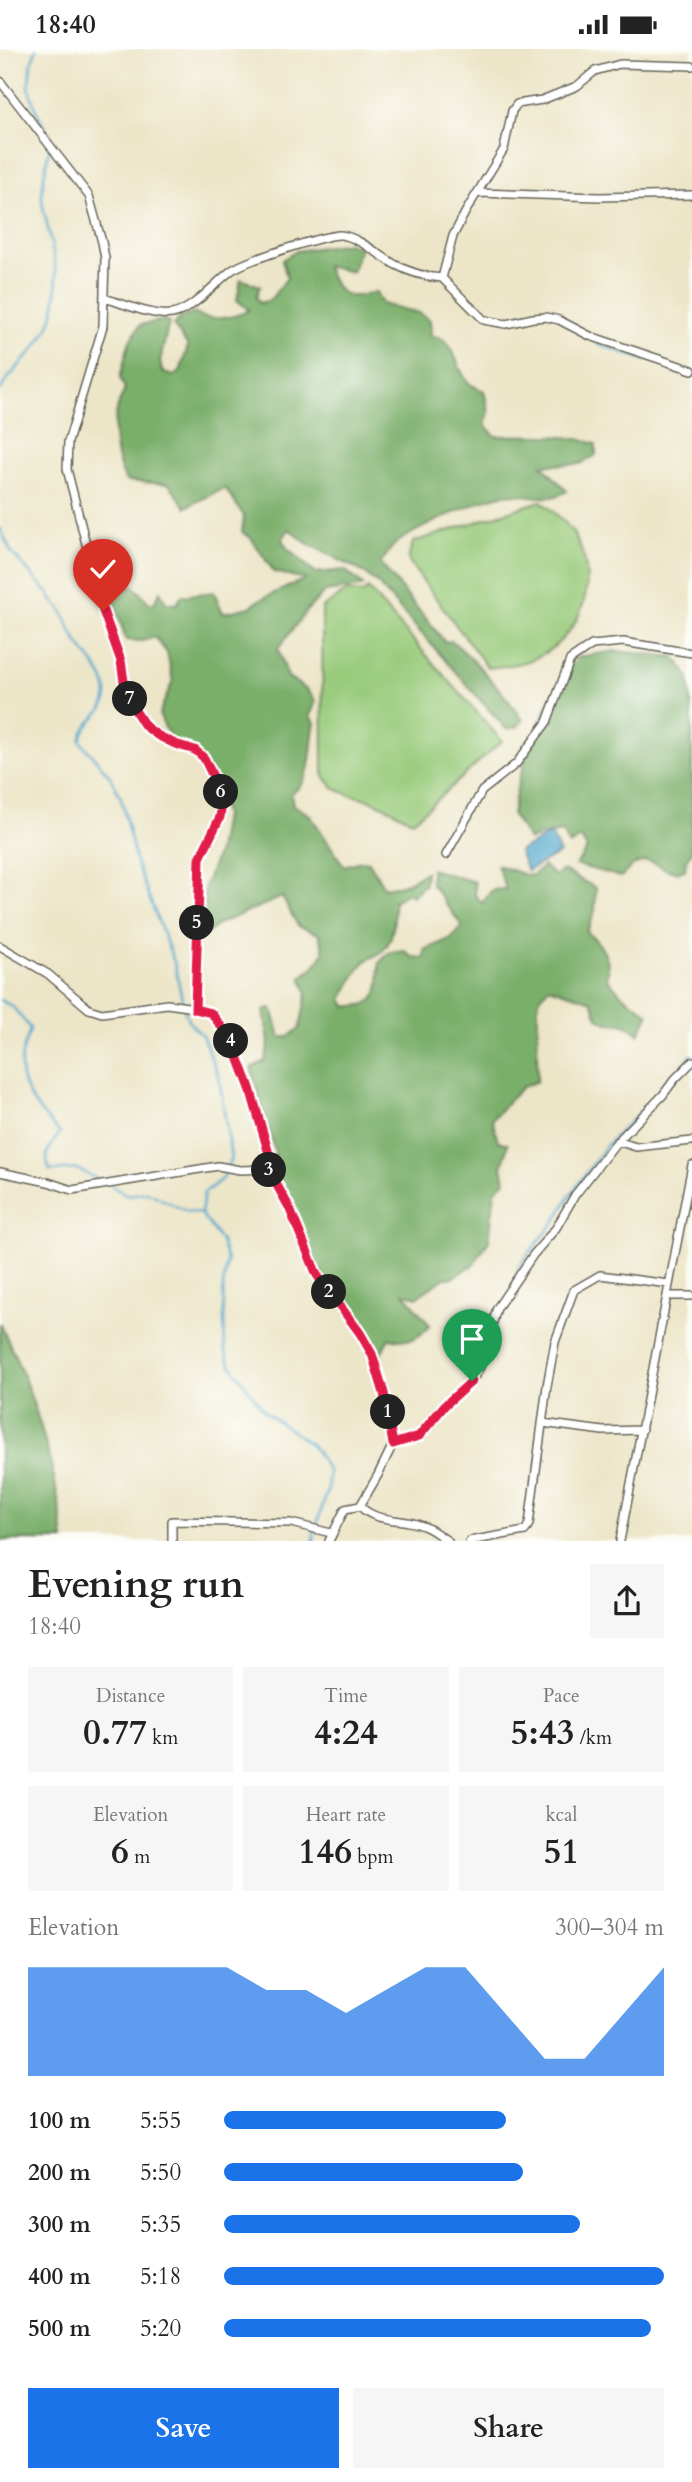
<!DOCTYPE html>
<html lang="en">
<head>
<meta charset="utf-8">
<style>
  :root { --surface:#fff; --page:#f6f6f6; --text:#222; --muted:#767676; --accent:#1a73e8 }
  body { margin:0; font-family:Cardo,serif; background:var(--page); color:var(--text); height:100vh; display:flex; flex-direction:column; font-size:26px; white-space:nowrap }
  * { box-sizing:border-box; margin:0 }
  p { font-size:23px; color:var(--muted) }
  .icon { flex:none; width:38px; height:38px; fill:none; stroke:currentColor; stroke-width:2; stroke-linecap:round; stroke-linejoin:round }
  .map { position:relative; height:1492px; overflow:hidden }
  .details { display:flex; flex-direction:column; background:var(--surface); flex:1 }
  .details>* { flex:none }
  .pin { position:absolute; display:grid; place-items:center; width:60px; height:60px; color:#fff; margin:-72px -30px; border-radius:50% 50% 50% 0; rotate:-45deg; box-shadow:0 0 7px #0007 }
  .pin .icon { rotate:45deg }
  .km { position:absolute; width:35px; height:35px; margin:-18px; border-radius:50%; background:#222; color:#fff; font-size:19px; line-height:35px; text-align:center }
  .round { display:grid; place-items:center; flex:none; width:74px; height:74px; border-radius:0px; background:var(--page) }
  .headline { display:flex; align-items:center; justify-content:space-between; height:119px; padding:0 28px }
  h1 { font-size:38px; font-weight:800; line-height:52px }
  .stats { display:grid; grid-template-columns:repeat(3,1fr); gap:10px; height:119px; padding:7px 28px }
  .stats div { display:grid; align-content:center; border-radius:0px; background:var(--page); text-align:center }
  .stats b { font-size:35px; font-weight:800 }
  .stats small { font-size:19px; font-weight:400 }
  .stats p { font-size:19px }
  .chart { height:196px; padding:14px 28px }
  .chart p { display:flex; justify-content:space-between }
  .chart svg { width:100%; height:126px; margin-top:7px; fill:var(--accent); opacity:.7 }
  .button { display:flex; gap:14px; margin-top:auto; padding:14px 28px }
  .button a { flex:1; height:80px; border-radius:0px; background:var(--accent); color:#fff; font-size:28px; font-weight:800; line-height:80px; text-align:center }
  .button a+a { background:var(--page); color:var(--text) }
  ul { padding:0 28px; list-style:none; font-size:23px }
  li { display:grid; grid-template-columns:112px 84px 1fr; align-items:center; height:52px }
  li i { height:18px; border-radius:9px; background:var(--accent) }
  .status { display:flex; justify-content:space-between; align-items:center; height:49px; padding:0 35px; background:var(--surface); direction:ltr }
  .status svg { height:19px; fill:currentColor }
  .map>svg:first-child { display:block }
  .green { fill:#99cb7b; stroke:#5a744c; stroke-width:2 }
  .forest { fill:#7aaf6b; stroke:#4b6644; stroke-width:2 }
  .water { fill:#4ea5cb; stroke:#356074; stroke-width:2 }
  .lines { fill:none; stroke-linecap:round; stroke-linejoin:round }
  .stream { stroke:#4ea5cb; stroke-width:2.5 }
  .street-casing { stroke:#656258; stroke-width:10 }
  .street { stroke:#fff; stroke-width:7 }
  .route-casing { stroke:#fff; stroke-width:14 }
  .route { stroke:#e11d48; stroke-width:9 }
</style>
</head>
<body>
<div class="status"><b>18:40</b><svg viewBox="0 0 49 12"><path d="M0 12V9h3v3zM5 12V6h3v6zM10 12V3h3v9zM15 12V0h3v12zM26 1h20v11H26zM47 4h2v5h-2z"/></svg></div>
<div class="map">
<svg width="692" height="1492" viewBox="0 0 692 1492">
  <rect width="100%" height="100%" fill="#fdfcf7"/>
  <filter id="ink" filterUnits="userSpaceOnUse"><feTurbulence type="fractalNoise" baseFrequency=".0143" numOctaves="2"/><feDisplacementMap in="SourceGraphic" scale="14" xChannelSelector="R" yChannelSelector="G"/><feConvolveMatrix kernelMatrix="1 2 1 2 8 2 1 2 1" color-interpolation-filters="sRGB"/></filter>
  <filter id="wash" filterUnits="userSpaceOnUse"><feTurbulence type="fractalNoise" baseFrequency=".00686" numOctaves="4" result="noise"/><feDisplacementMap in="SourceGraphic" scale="28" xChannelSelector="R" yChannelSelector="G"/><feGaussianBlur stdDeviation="1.57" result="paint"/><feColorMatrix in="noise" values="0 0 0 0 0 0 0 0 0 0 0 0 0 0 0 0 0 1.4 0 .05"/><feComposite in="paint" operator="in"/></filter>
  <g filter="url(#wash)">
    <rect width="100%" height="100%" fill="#ece5c7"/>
    <path class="green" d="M541,452C553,463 570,475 577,491C601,538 579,591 531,611C518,616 502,617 488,619L414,520L408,510L413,493Z
      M368,540L502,692L413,772C401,766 389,759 377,754C355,744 336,749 323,725L322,559L347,542L363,544Z"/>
    <path class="forest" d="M349,194L360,200L352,223L326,217C330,229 337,246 352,247C359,248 369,244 376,243L382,255L419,264L430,271L431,287C456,287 455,320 469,334C472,337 480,340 484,342L489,363L485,376L495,387C529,387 564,384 596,395V406L580,415L542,416L567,442C546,456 527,442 503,446C484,449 407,483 393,497C389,502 385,509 380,514L445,593L452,592C479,615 502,642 523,671L517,678L506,680L377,534L363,523L308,495L289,480L282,491L287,499L315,524L345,521L364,537L325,543L308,560L278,600L288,628L307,641L316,652L310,667L315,674C309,699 315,730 291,745L293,756L310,766L344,817L361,812L369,813L384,839L402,836L426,823L425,835L412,847L407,844L394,852C395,868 395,893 380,904C374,908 367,909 362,916C354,926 349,939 342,950L346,957C379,959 381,941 379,914L390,903L406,902L412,908L424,909V901L452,889L462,877L431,834V820L475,833V846L482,854L492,841L506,840L497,816L525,826H533L544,817L555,827L563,821L596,839L595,862L587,883C601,894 612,911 607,929L621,945L649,965L639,985L625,975L607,974L598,969L592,952L549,938L538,952L537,1032L522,1038L492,1070L498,1092L508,1095L502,1118L505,1132L495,1142L489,1192L473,1216L452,1229H445L417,1248L404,1244L430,1276C418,1292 408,1293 389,1289L380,1306L352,1268L345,1253L319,1220L274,1121L275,1103L251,1019L265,1012L269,994L264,962L272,959L280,988H288L300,979L307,944L301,928L313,919L324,903L319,885L298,877L282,848L218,875L203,889L205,837L218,802L224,766L217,733L194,707L168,686L159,665L173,632L167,604L155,588L142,592L126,591L112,546L119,539L133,536L150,555L155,553L160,542L166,554L177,555L181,547L214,543L223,564L250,558L257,552L305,530L274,523L251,489L242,483L244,467L225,439L186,458L169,435L126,432C111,402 110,369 125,340L120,329L129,294L140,276L164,271L169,273L160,312L162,322L173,327L180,323L188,297L173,276L180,269L194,264C209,273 235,269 249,261L237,251L241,230L260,237L256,248L260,254L270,251L287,229L282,211L296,202Z
      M616,602L675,608L689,628L692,663V803L686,811L685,821C657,830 654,792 621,828L576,816L587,800L581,789L569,796L562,783L539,787L529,791L512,766C520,710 544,653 578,608Z
      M0,1274C33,1342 56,1416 64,1491H0Z"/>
    <path class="water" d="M551,785L560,804L527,822L519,802Z"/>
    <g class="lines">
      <path class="stream" d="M36,0C20,46 35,53 50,92
        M597,295L645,311
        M668,319L692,326
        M0,341C15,316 41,300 51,271C64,235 51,194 43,158C39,140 47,118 49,99
        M0,479L11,503L49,545C52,554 58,554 62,562C67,571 70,582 76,591C86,607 108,627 107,647C105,666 83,673 80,692L109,726L121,749L136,814L174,913L185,963L190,974L202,986L219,1028L231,1109L223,1129L204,1144L201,1165
        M0,951L12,957L30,979C29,987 25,993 23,1001C13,1036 38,1061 60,1084C49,1099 43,1103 50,1122L77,1120L105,1134
        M111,1137L128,1146L147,1143L186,1162L201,1165L221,1192L227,1211L223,1237L225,1300L229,1313L265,1363L312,1396L329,1423L327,1443L314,1484V1492
        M517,1221L528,1205L554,1174L571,1145L607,1096L657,1046L692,1006"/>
    </g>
  </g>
  <g filter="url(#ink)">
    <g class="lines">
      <defs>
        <path id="street" d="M0,32L89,147L102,193L105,209L103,277L68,393L67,420L103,562L121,612L125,639L136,663L145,677L175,695L195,701L204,709L223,748L220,768L200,809L195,959
          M478,144L599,148L692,146
          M442,229L453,187L466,162L504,100L512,62L517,55L542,51L577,37L595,22L620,15L692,17
          M104,249C122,254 154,268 172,265C192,262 216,233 232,221C245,212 324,186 340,186C355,186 382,208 396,216C411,224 426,228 442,229L484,271L506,275L533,269L546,268L559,271L590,287L692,321
          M446,806L482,742L516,715L547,673L570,611L592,596L623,593L692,604
          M0,897L48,925L89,960L102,964L167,955L195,959L211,964L231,990L250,1039L269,1105L268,1120L289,1158L317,1226L360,1284L372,1305L385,1344L393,1395L378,1426L360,1457
          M617,1092L636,1098L692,1092
          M0,1123L48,1133L72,1141L218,1117L240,1121L268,1120
          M667,1247H692
          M542,1374L603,1382L642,1381
          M393,1395L419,1387L445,1356L472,1332L480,1318L497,1259L533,1206L556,1179L575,1146L615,1095L663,1046L674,1031L692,1013
          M172,1492V1472L291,1474L331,1484
          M329,1492L345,1460L360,1457C377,1475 402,1468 423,1477C432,1480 440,1487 448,1492
          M469,1492L525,1482L529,1475L547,1337L555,1293L574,1241L600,1226L669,1235
          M620,1492L692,1116"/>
      </defs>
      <use href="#street" class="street-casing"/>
      <use href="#street" class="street"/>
    </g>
  </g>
  <g class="lines" filter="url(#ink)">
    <defs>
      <path id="route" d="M103,562L121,612L125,639L136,663L145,677L157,686L175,695L195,701L204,709L223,748L220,768L200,809L195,960L211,964L231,990L250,1039L269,1105L268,1120L289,1158L317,1226L360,1284L372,1305L384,1344L393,1395L419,1387L445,1356L472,1332"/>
    </defs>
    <use href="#route" class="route-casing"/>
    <use href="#route" class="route"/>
  </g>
</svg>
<div class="pin" style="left:472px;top:1332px;background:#1e9e55"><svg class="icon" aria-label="arrive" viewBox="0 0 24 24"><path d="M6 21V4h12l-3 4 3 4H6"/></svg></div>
<div class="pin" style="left:103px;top:562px;background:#d93025"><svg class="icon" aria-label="check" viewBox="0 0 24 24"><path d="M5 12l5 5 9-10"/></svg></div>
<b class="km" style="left:388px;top:1363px">1</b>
<b class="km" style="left:329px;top:1243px">2</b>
<b class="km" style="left:269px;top:1121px">3</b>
<b class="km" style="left:231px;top:992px">4</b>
<b class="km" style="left:197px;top:874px">5</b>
<b class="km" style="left:221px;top:743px">6</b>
<b class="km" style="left:130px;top:650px">7</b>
</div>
<section class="details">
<div class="headline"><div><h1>Evening run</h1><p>18:40</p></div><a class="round"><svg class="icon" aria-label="share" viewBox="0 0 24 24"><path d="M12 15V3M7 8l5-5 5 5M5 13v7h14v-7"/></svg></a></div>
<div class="stats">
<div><p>Distance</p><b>0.77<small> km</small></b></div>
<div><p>Time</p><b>4:24</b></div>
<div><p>Pace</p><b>5:43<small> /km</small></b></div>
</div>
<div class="stats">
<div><p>Elevation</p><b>6<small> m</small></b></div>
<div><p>Heart rate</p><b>146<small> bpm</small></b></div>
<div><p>kcal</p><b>51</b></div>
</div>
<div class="chart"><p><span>Elevation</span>300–304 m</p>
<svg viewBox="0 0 160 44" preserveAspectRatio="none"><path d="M0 44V6L10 6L20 6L30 6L40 6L50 6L60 14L70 14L80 22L90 14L100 6L110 6L120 22L130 38L140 38L150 22L160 6V44z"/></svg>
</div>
<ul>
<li><b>100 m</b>5:55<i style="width:64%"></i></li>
<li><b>200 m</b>5:50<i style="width:68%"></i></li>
<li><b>300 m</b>5:35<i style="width:81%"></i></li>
<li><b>400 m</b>5:18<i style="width:100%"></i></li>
<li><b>500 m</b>5:20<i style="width:97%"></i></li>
</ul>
<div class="button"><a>Save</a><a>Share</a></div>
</section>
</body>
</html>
